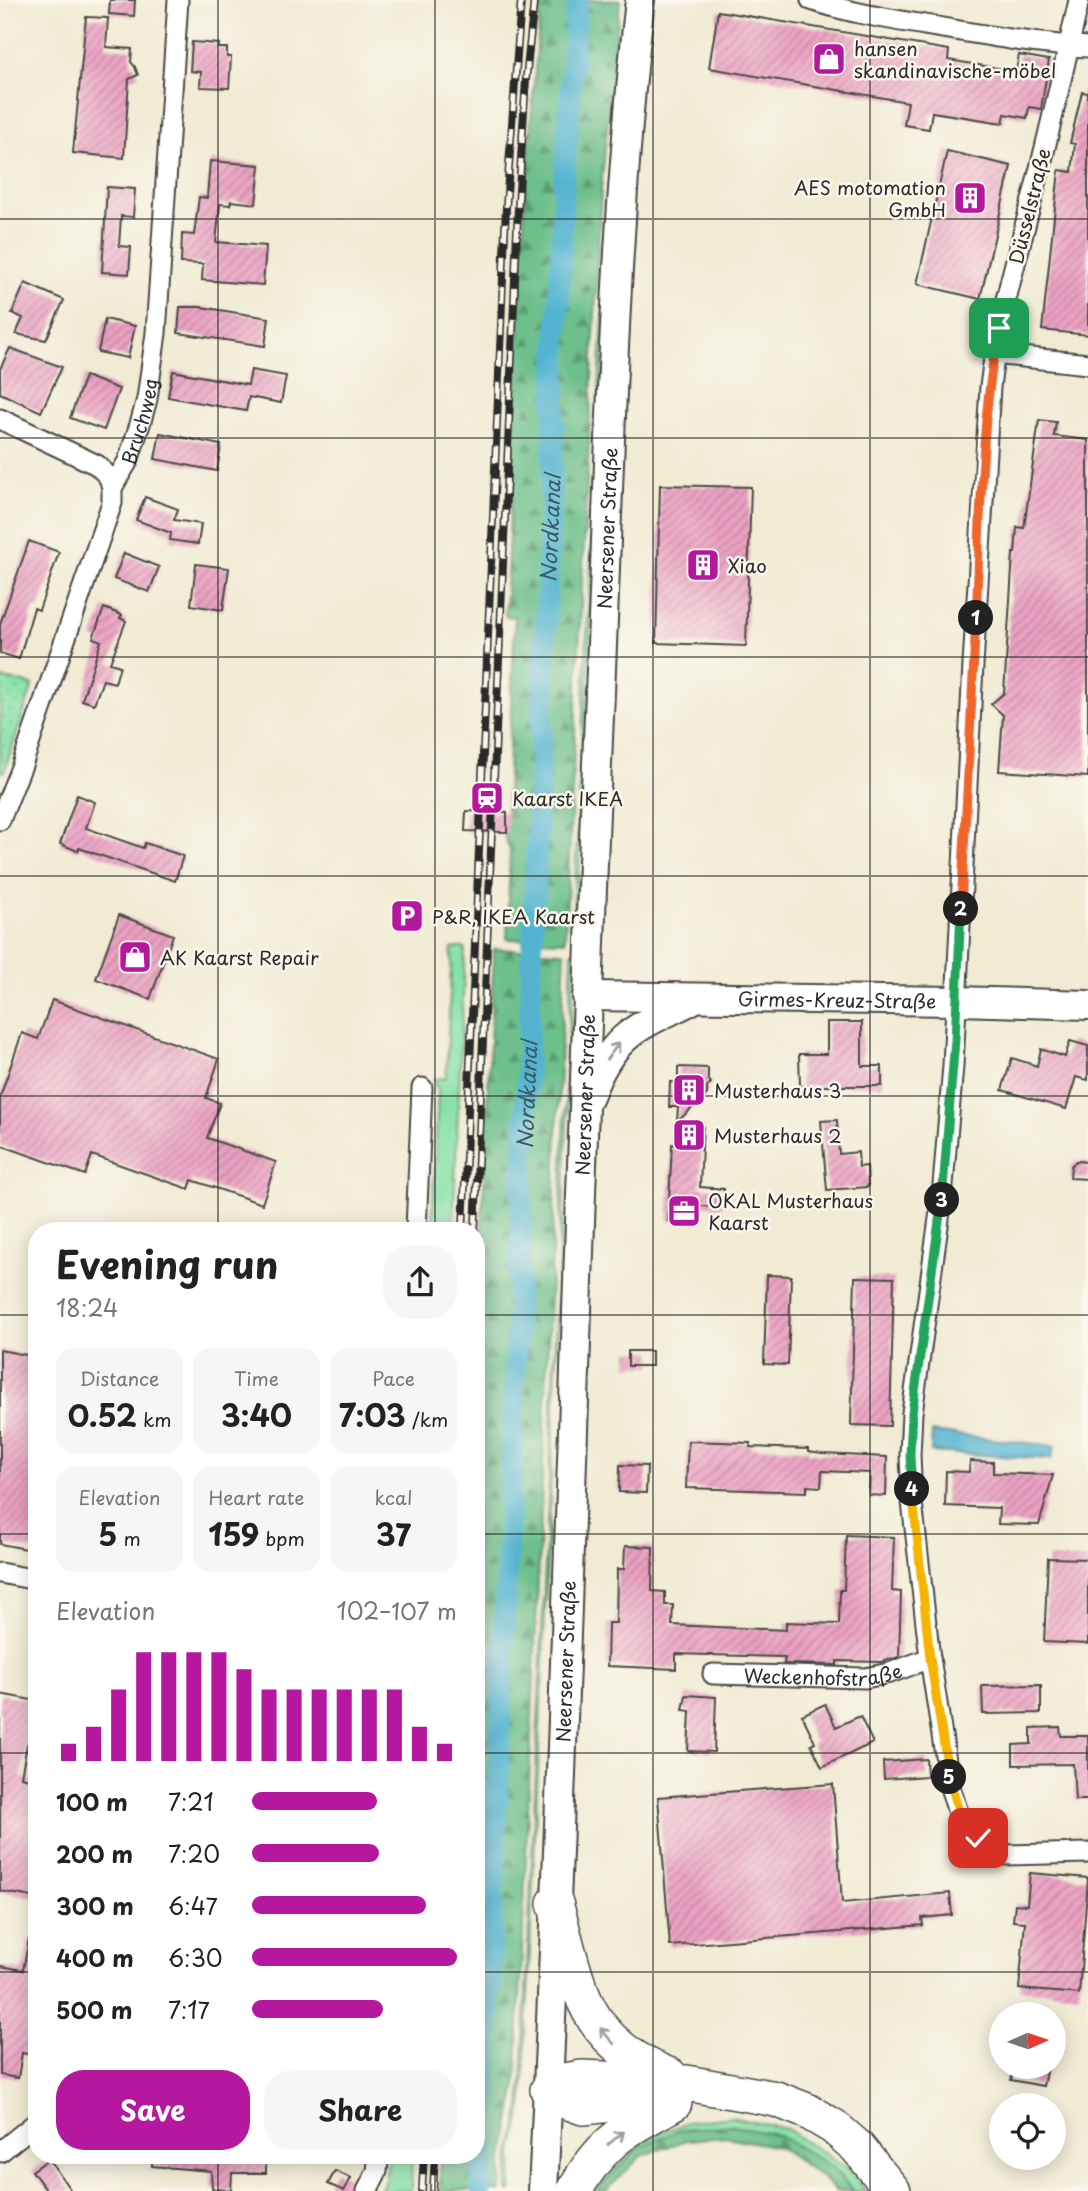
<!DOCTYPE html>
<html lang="en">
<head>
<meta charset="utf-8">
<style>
  :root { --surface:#fff; --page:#f6f6f6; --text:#222; --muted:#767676; --accent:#b5179e }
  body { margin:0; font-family:"Playpen Sans",sans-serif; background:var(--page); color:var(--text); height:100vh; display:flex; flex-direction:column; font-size:26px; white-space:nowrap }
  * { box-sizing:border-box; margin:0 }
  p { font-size:23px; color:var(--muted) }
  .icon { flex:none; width:38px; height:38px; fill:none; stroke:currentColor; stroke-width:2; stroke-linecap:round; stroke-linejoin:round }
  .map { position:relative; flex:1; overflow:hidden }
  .details { position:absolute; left:28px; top:1222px; width:457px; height:942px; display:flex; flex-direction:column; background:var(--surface); border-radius:28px; box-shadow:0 4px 18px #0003 }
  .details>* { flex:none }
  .needle { width:46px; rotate:87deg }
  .tools { position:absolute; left:989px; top:2002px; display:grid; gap:14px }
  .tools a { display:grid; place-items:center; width:77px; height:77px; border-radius:50%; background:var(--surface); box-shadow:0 4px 18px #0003; font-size:35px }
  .pin { position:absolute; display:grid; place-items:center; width:60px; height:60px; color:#fff; margin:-30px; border-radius:14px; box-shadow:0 4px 10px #0006 }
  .km { position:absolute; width:35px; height:35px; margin:-18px; border-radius:50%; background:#222; color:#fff; font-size:19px; line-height:35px; text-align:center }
  .round { display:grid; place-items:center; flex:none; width:74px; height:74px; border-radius:28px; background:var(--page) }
  .headline { display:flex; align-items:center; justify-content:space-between; height:119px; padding:0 28px }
  h1 { font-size:38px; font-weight:700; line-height:52px }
  .stats { display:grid; grid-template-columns:repeat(3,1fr); gap:10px; height:119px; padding:7px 28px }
  .stats div { display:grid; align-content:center; border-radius:18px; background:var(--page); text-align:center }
  .stats b { font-size:30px; font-weight:700 }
  .stats small { font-size:19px; font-weight:400 }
  .stats p { font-size:19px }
  .chart { height:196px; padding:14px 28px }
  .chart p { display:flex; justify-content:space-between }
  .chart svg { width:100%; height:126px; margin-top:7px; stroke:var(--accent); stroke-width:6 }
  .button { display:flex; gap:14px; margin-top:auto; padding:14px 28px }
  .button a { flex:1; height:80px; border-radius:28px; background:var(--accent); color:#fff; font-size:28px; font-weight:700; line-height:80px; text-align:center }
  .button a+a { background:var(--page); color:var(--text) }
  ul { padding:0 28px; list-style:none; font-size:23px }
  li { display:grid; grid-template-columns:112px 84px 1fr; align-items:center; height:52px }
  li i { height:18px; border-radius:9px; background:var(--accent) }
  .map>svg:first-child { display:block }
  .green { fill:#87e1a6; stroke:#598668; stroke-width:2 }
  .forest { fill:url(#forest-firs); stroke:#4c755b; stroke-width:2 }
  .park { fill:url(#park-dots); stroke:#598668; stroke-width:2 }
  .water { fill:#52b4d1; stroke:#3e707e; stroke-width:2 }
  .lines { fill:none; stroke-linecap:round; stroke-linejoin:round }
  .canal { stroke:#52b4d1; stroke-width:21 }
  .building { fill:url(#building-hatch) }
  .street-casing { stroke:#494844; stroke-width:23 }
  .secondary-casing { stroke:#494844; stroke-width:32 }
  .highway-casing { stroke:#494844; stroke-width:38 }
  .street { stroke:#fff; stroke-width:19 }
  .secondary { stroke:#fff; stroke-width:28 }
  .highway { stroke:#fff; stroke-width:35 }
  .rail-casing { stroke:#2b2b2b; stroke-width:8 }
  .rail { stroke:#fbf7ec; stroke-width:5; stroke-dasharray:16; stroke-linecap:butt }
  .oneway { stroke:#a0a0a0 }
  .split-1-casing { stroke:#fff; stroke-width:14 }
  .split-2-casing { stroke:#fff; stroke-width:14 }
  .split-3-casing { stroke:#fff; stroke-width:14 }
  .split-4-casing { stroke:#fff; stroke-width:14 }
  .split-5-casing { stroke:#fff; stroke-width:14 }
  .split-6-casing { stroke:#fff; stroke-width:14 }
  .split-1 { stroke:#f0652b; stroke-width:9 }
  .split-2 { stroke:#f0652b; stroke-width:9 }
  .split-3 { stroke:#22a559; stroke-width:9 }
  .split-4 { stroke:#22a559; stroke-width:9 }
  .split-5 { stroke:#f5b400; stroke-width:9 }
  .split-6 { stroke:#f5b400; stroke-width:9 }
  .grid { fill:none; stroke:#2b2b2b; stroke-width:2; stroke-opacity:0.55 }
  .labels { text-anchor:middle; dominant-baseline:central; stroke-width:5; stroke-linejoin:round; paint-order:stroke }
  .poi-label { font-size:19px; fill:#2b2b2b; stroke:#fbf7ec; text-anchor:start }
  .street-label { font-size:19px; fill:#2b2b2b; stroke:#fbf7ec }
  .water-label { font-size:21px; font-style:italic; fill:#395b65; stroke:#fbf7ec }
</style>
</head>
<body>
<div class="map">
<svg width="1088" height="2191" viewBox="0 0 1088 2191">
  <defs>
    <pattern id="forest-firs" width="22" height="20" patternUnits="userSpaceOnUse" patternTransform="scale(1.75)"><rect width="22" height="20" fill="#6dbf8b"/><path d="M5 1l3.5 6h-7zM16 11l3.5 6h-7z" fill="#5a9b72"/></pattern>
    <pattern id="park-dots" width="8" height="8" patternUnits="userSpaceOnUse" patternTransform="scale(1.75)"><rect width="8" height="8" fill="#87e1a6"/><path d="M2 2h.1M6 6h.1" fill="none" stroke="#75c18f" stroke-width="1.8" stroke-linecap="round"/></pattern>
    <pattern id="building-hatch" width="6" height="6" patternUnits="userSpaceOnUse" patternTransform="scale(1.75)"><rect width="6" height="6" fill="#eba1c2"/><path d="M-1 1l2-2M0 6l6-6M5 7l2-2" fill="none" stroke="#bf839e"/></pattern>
  </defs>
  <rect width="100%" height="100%" fill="#fbf7ec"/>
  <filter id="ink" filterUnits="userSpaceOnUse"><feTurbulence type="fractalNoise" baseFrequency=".0143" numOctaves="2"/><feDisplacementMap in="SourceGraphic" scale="14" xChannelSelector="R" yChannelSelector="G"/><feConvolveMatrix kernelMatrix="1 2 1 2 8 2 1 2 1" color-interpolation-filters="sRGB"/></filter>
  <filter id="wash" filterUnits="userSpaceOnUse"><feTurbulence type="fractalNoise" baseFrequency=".00686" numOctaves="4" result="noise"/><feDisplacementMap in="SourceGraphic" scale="28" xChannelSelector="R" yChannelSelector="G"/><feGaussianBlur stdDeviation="1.57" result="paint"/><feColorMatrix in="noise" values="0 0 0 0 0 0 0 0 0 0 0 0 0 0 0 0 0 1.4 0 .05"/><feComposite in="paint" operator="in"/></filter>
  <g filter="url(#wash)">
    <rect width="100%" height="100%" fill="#f1ebd4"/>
    <path class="green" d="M622,44L612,189L576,937H572L609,189Z
      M452,948H465L453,1230H432L438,1091L433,1079L446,1078Z
      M572,951H575L523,2105L513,2154L511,2191H507L509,2164L521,2105Z
      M731,2117L787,2129L846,2168L866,2191H853L832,2167L729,2125L640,2146L597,2191H591L634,2143L688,2122Z
      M389,2154H412L411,2191H380L385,2180Z"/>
    <path class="forest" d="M541,0H620L601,190L565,941L507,939L510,850L505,838L515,617L505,616L526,180Z
      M494,949L565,952L516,2090L502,2165L501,2191H440L441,2154H476V1363Z
      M729,2125L780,2136L832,2167L853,2191H835L823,2178L779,2147L726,2137L687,2140L641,2156L606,2191H597L640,2146L680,2130Z"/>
    <path class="park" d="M0,678L33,685L4,772L0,771Z"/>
    <path class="water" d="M932,1432L1055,1446L1051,1459L931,1452Z"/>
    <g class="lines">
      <path class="canal" id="s1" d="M481,2191L564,180L577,0"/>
    </g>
    <g id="blocks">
      <path class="building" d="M110,0H135L134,16L109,14Z
        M718,11L949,50L948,60L1016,71L1019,55L1049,60L1041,109L1029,107L1027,118L1005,114L1003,123L932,112L929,129L904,125L908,102L709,68Z
        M86,17L108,18L106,47L132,49L131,62L135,67L138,75L129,79L124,158L73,153Z
        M192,42L219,44L218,48H227V57H231L229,88L200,87L201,72L190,71Z
        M1082,92L1088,93V335L1042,330L1059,170L1072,172L1075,144L1070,143Z
        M947,151L1011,166L980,299L917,284Z
        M210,161L260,165L256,204L231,201L230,205L220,204L216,242L266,246L263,285L202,280L203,264L181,263L182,234L194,235L199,197L207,198Z
        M107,187L135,189L133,217L121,216L119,246L131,247L129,274L102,272Z
        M25,283L64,300L46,340L16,334L23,318L12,313Z
        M180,307H201L269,318L265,346L178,333Z
        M105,319L135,326L128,358L98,352Z
        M10,348L62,367L41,412L0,393V369Z
        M251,370L286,376L281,403L249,397L246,411L168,397L173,371L248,385Z
        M85,376L119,389L104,430L70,418Z
        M1039,420L1056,422L1054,436L1088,440V777L999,771L1003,715L991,704L1004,693L1013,553H1015L1017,527L1024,528Z
        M160,433L221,445L217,471L155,459Z
        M660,485L751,487L746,646L656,643Z
        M145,497L178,509L174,520L201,524L198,544L170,540L171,533L136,520Z
        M29,541L59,552L39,610L34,608L19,659L0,653V624Z
        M124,553L159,567L149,592L114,579Z
        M196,564L229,568L223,610L191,605Z
        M104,608L122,615L120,618L126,621L110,663L120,666L115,683L103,680L94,704L82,700L101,641L93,638Z
        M77,795L95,802L86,828L143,848L145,843L183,856L175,881L79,848L78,851L60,844Z
        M466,811L507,812V832L465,831Z
        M119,915L173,935L150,999L96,979Z
        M52,1000L219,1059L206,1098L220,1103L207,1138L276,1162L262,1204L192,1180L189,1189L92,1155L85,1175L0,1145V1097L22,1033L38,1039Z
        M827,1022H862V1066H882V1086H800L799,1054H827Z
        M1070,1041L1088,1046V1080L1076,1077L1066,1109L1002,1090L1012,1058L1037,1066L1041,1049L1065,1057Z
        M678,1067L708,1068V1079L711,1083L707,1087V1094L677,1122L678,1107H669L670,1082H678Z
        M837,1120L839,1154L858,1152L859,1167L867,1166L868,1187L827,1190L821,1121Z
        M677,1125L703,1126L700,1187L724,1189L723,1207L700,1206L699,1222L668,1221L672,1144L675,1145Z
        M1076,1161L1088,1162V1179L1070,1178L1071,1166Z
        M767,1275L791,1276L788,1365L764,1364Z
        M855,1277L894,1278L890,1426L851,1425Z
        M0,1350L37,1357V1551L0,1544Z
        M628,1351H652V1366H628Z
        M688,1441L751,1443L750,1447L808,1449V1452L822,1454L887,1457L886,1496L869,1495L870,1473L822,1471L821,1487L807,1486V1492L686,1488Z
        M970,1461L993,1462V1473L1053,1475L1039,1525L998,1524L999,1508L945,1506L946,1471L969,1472Z
        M620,1465L647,1466L646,1493L619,1492Z
        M846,1535L894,1537L892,1591L901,1592L899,1657L881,1662L837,1661V1665L784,1664L785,1657L676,1654V1669L607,1666L608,1623H616L617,1569H624L625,1546L653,1547L652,1591L665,1592V1605H673L672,1625L786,1630V1622L839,1624L840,1590H844Z
        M1048,1558L1088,1559V1644L1044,1642Z
        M1041,1685V1713L983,1714L982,1686Z
        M0,1694L37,1701V1745L27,1744L21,1777L37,1781V1898L0,1891Z
        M686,1695L716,1697L714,1752L688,1751L690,1711L683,1710Z
        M825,1704L836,1727L860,1716L873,1743L822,1767L811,1744L815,1742L802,1715Z
        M1060,1727L1061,1736H1088V1800H1075L1073,1764L1013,1765V1745L1031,1744V1728Z
        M926,1759L927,1776L884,1779L883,1762Z
        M833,1784L842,1903L950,1893L952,1915L922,1918L923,1925L670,1946L658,1797Z
        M1030,1873L1088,1878L1079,1994L1019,1989L1025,1922L1013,1921L1015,1904L1027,1905Z
        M29,1939H37V2056L22,2053L18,2078L0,2075V1966L23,1970Z
        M1014,2067H1047L1043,2086L1011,2080Z
        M152,2154H266V2173H232L231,2191L212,2188L211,2171L152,2166Z
        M49,2159L71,2191H47L32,2171Z
        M335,2171L351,2178L344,2191L328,2184Z"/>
    </g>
  </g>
  <g filter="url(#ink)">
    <use href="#blocks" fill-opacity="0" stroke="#494844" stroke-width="2"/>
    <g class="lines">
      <defs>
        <g id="street">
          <path d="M811,0C856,15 902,21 949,29C995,37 1041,45 1088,47"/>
          <path d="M1079,0C1065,63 1051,126 1035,188C1018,254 998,319 990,387L973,665L953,1066L942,1197L912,1413L910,1455L912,1502L930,1658L950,1787L960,1819L972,1834L995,1850L1006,1855L1088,1853"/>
          <path d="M994,354L1088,364"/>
          <path d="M0,419L97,465L109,477L112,488"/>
          <path id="s2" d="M0,820L22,765L112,503V488L128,461L141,421L147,399L156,333L178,0"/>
          <path d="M416,1230L422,1088"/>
          <path d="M0,1573L37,1580"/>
          <path id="s3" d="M713,1674L865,1678L890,1673L930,1658"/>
          <path d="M0,2152L37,2122"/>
          <path d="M367,2191L377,2171L379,2154"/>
        </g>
        <g id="secondary">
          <path id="s4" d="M587,996L957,1001L1088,1005"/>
          <path d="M589,1096C612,1035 635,1028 690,1001"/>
          <path id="s5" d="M543,2191C568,1692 578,1192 600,693C610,462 614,230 640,0"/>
        </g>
        <path id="highway" d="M555,1903C579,1986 580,2040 670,2076
          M548,2090L564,2081L582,2078L686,2083L776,2099L807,2111L834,2127L857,2147L893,2191
          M548,2090L566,2101L583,2107L659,2099
          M574,2191C603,2140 625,2130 674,2103"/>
      </defs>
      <use href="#street" class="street-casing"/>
      <use href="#secondary" class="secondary-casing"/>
      <use href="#highway" class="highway-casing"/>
      <use href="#street" class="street"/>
      <use href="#secondary" class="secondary"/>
      <use href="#highway" class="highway"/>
      <defs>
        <path id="rail" d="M463,1230L506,207L521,0
          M475,1230L518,207L526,79L534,0
          M422,2191L424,2154
          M433,2191L435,2154"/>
      </defs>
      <use href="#rail" class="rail-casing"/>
      <use href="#rail" class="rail"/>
    </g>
    <defs><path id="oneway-shaft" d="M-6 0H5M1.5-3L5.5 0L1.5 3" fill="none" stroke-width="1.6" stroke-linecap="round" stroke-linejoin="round" transform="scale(1.75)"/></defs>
    <g class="oneway">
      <use href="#oneway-shaft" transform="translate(613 1051) rotate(-52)"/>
      <use href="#oneway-shaft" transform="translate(607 2036) rotate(-131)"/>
      <use href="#oneway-shaft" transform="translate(616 2138) rotate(-39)"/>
    </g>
  </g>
  <g class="lines" filter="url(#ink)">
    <defs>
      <path id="split-1" d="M976,618C981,522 980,422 999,328"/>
      <path id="split-2" d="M961,909L976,618"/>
      <path id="split-3" d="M942,1200L955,1040L961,909"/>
      <path id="split-4" d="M912,1489L910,1455L912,1413L942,1200"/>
      <path id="split-5" d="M912,1489L930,1658L949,1777"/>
      <path id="split-6" d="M949,1777L961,1819L978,1838"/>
    </defs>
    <use href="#split-1" class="split-1-casing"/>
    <use href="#split-2" class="split-2-casing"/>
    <use href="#split-3" class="split-3-casing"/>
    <use href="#split-4" class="split-4-casing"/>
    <use href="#split-5" class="split-5-casing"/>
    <use href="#split-6" class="split-6-casing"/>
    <use href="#split-1" class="split-1"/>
    <use href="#split-2" class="split-2"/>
    <use href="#split-3" class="split-3"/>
    <use href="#split-4" class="split-4"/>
    <use href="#split-5" class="split-5"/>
    <use href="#split-6" class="split-6"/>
  </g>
  <path class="grid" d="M218,0V1230M435,0V1230M653,0V2191M870,0V2191M0,219H1088M0,438H1088M0,657H1088M0,876H1088M0,1096H1088M0,1315H37M476,1315H1088M0,1534H37M476,1534H1088M0,1753H37M476,1753H1088M0,1972H37M476,1972H1088M218,2154V2191M435,2154V2191"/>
  <defs>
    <symbol id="shop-square" viewBox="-11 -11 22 22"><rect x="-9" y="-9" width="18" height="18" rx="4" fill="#b5179e" stroke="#fbf7ec"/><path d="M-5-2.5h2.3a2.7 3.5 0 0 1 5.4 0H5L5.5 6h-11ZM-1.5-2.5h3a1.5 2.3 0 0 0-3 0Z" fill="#fff"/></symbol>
    <symbol id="building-square" viewBox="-11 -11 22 22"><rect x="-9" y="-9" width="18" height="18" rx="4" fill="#b5179e" stroke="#fbf7ec"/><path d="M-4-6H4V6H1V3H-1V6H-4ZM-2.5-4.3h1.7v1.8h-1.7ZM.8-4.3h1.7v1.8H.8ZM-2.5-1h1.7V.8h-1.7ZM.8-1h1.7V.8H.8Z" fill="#fff"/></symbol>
    <symbol id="station-square" viewBox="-11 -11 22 22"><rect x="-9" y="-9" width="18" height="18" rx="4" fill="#b5179e" stroke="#fbf7ec"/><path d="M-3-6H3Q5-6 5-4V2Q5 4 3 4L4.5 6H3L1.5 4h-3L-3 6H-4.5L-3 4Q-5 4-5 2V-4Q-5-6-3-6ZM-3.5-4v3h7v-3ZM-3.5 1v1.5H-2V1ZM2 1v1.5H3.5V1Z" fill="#fff"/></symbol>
    <symbol id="parking-square" viewBox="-11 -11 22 22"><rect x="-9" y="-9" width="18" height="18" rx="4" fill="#b5179e" stroke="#fbf7ec"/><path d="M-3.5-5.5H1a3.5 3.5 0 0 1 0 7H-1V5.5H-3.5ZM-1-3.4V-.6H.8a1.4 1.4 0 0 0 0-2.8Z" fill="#fff"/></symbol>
    <symbol id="office-square" viewBox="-11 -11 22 22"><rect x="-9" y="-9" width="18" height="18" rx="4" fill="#b5179e" stroke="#fbf7ec"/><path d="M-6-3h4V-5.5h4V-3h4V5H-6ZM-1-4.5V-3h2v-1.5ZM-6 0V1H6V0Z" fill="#fff"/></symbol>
  </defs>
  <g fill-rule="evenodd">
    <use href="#shop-square" x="810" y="40" width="38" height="38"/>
    <use href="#building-square" x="951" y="179" width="38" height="38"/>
    <use href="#building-square" x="684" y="546" width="38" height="38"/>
    <use href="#station-square" x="468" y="779" width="38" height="38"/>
    <use href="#parking-square" x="388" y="897" width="38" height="38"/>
    <use href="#shop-square" x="116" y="938" width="38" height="38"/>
    <use href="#building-square" x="670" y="1071" width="38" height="38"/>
    <use href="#building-square" x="670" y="1116" width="38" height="38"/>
    <use href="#office-square" x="665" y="1192" width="38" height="38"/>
  </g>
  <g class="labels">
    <g class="poi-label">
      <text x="854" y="48">hansen<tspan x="854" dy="22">skandinavische-möbel</tspan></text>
      <text x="946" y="187" text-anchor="end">AES motomation<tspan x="946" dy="22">GmbH</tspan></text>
      <text x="728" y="565">Xiao</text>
      <text x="512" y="798">Kaarst IKEA</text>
      <text x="432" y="916">P&amp;R, IKEA Kaarst</text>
      <text x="160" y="957">AK Kaarst Repair</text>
      <text x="714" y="1090">Musterhaus 3</text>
      <text x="714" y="1135">Musterhaus 2</text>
      <text x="708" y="1200">OKAL Musterhaus<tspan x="708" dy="22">Kaarst</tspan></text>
    </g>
    <g class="street-label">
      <text transform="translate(1029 206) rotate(-76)">Düsselstraße</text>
      <text stroke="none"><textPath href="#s2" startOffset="424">Bruchweg</textPath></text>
      <text stroke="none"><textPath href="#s5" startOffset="1664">Neersener Straße</textPath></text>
      <text stroke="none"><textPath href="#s4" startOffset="250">Girmes-Kreuz-Straße</textPath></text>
      <text stroke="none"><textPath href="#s5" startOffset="1097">Neersener Straße</textPath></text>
      <text stroke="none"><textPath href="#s5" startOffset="530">Neersener Straße</textPath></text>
      <text stroke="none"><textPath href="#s3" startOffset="110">Weckenhofstraße</textPath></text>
    </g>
    <g class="water-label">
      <text stroke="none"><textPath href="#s1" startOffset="1664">Nordkanal</textPath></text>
      <text stroke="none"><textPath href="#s1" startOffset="1097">Nordkanal</textPath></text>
    </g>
  </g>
</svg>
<div class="tools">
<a><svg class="needle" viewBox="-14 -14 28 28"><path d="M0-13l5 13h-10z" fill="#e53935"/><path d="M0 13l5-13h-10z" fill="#767676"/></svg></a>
<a><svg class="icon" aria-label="locate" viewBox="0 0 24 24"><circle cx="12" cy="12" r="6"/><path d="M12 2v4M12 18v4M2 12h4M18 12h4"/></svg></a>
</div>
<div class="pin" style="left:999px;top:328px;background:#1e9e55"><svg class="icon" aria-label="arrive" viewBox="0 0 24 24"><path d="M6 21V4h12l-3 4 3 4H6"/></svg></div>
<div class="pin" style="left:978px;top:1838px;background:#d93025"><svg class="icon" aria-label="check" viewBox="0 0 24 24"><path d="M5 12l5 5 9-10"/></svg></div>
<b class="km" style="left:976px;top:618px">1</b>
<b class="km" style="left:961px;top:909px">2</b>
<b class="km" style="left:942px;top:1200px">3</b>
<b class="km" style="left:912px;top:1489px">4</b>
<b class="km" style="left:949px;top:1777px">5</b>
<section class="details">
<div class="headline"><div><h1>Evening run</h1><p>18:24</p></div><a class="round"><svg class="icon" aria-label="share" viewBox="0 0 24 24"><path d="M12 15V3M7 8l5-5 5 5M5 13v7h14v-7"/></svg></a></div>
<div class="stats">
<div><p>Distance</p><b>0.52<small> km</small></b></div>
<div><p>Time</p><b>3:40</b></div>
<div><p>Pace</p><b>7:03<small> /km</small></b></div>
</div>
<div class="stats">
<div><p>Elevation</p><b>5<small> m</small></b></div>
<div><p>Heart rate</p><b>159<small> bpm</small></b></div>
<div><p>kcal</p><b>37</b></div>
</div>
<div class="chart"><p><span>Elevation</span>102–107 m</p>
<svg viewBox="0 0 160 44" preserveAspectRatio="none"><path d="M5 44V38M15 44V32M25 44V19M35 44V6M45 44V6M55 44V6M65 44V6M75 44V12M85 44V19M95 44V19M105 44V19M115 44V19M125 44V19M135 44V19M145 44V32M155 44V38"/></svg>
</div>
<ul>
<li><b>100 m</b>7:21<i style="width:61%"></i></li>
<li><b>200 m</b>7:20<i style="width:62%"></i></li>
<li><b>300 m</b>6:47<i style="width:85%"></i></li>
<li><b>400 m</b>6:30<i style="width:100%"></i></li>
<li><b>500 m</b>7:17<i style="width:64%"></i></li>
</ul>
<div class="button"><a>Save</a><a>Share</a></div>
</section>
</div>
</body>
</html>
